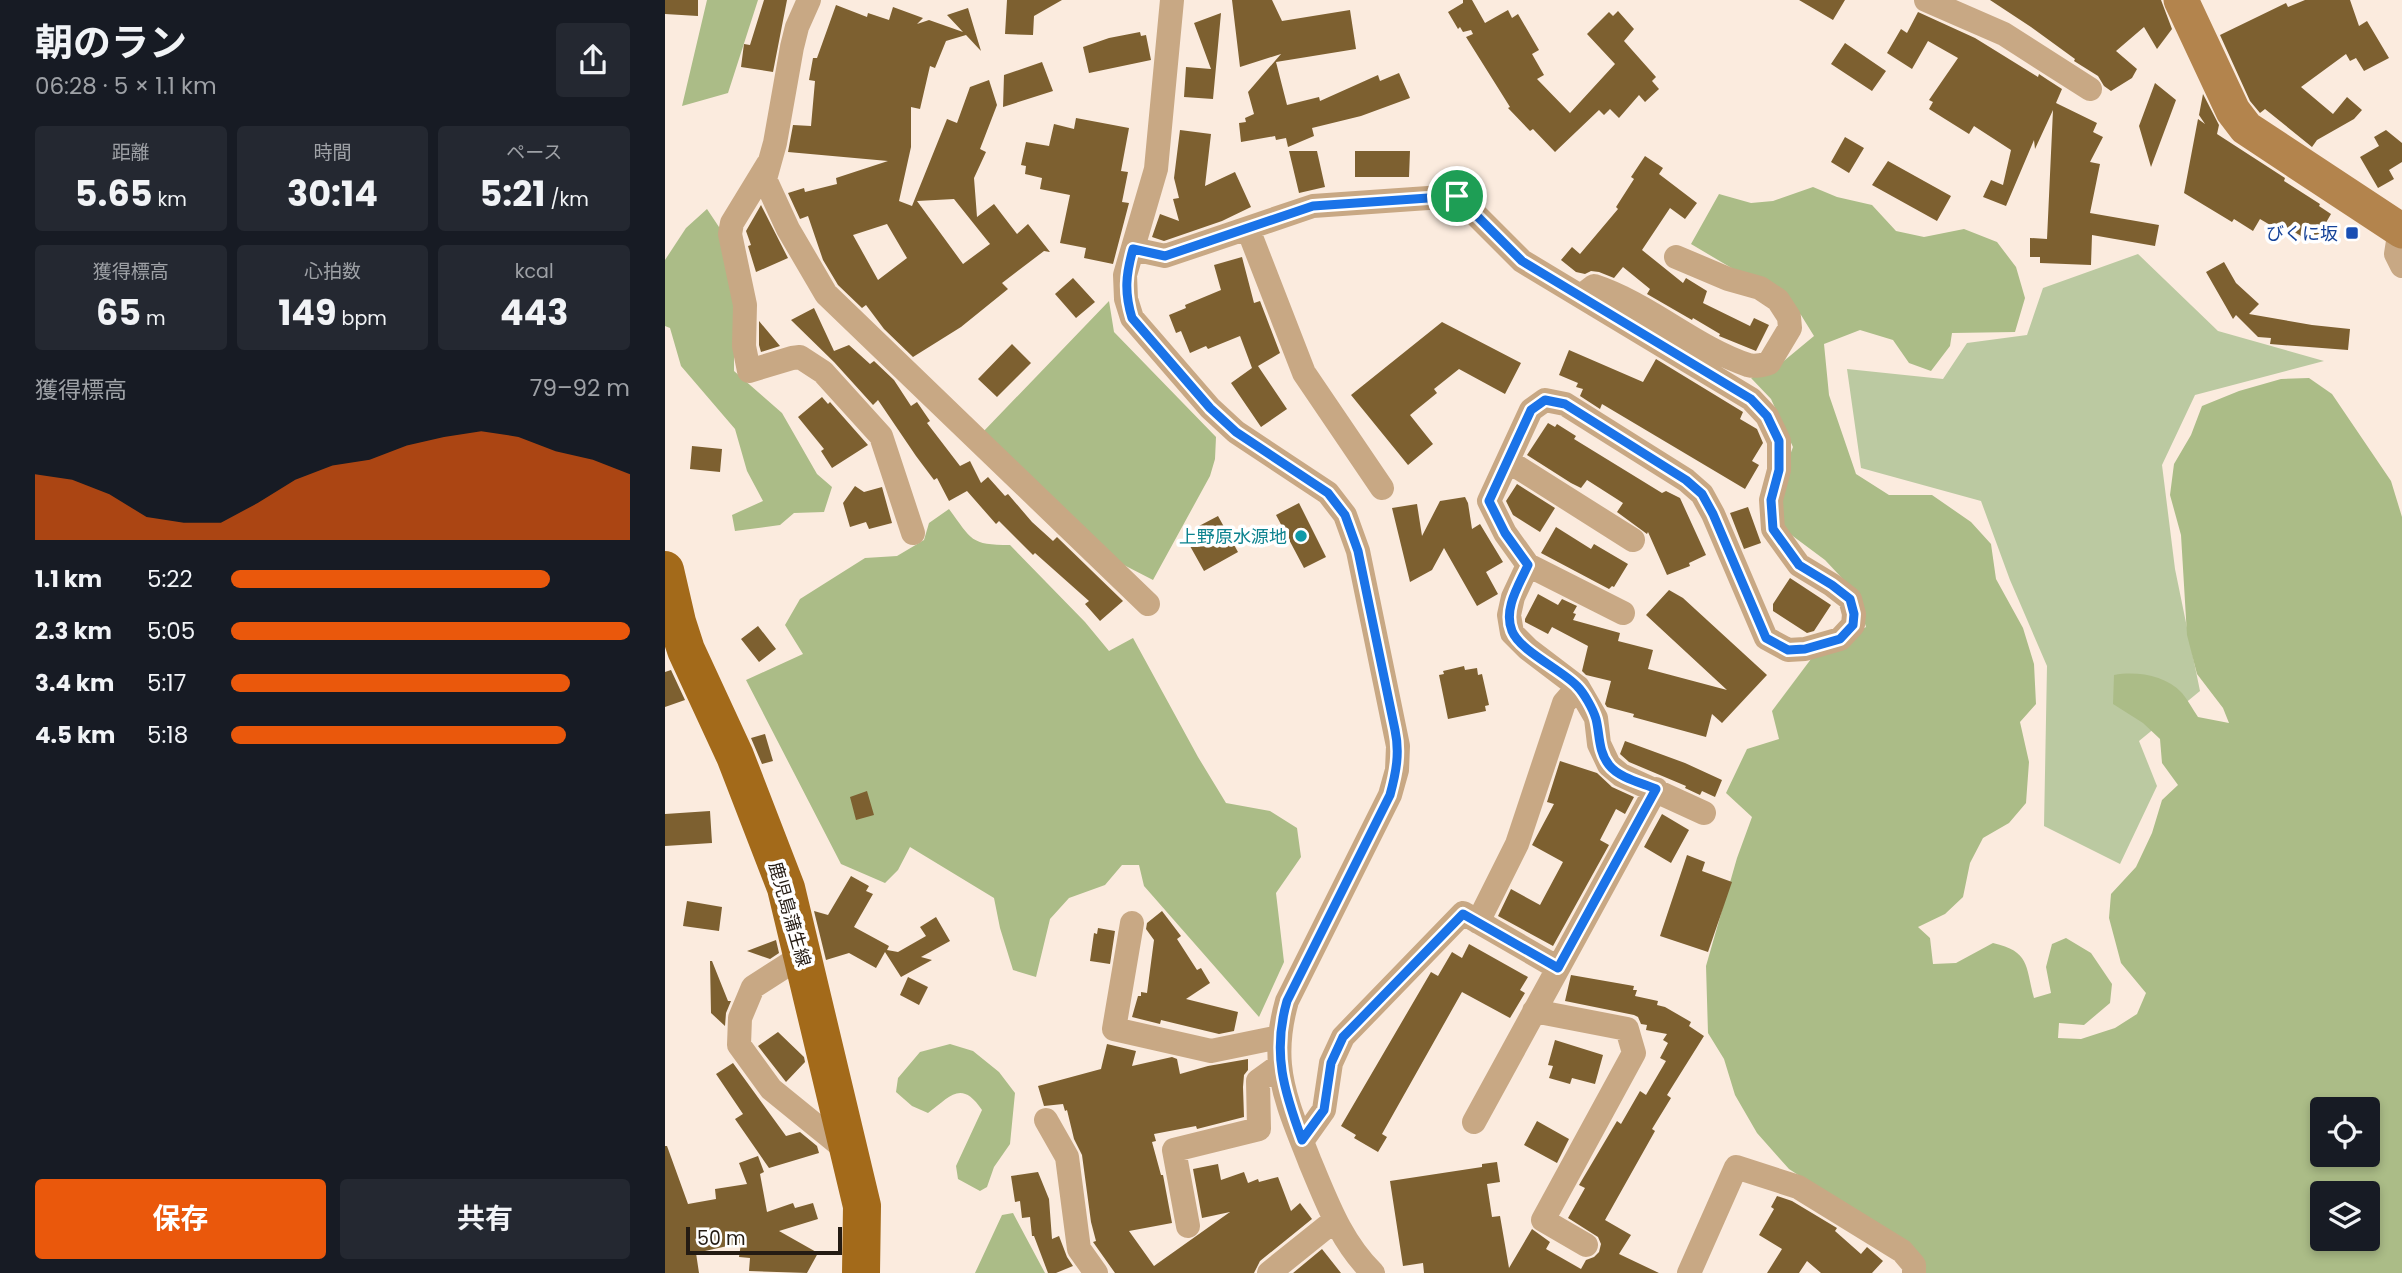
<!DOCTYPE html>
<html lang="ja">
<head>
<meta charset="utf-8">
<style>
  :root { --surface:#171b24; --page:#242831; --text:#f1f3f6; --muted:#9ea1a6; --accent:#ea580c }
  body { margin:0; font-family:Poppins,"Noto Sans JP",sans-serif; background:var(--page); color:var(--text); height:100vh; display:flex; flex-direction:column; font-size:26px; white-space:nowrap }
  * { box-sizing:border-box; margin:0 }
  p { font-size:23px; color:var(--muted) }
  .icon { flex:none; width:38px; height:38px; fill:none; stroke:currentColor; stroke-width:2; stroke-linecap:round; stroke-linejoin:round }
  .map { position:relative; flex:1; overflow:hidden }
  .drawer { display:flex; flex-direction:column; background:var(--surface); width:665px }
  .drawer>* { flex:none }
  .controls { position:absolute; left:1645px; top:1097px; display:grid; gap:14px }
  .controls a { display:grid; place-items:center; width:70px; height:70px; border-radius:7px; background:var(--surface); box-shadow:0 4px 10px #0003; font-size:35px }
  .scale { position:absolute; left:21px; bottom:18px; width:156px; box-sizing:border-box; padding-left:7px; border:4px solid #241b13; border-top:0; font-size:19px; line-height:24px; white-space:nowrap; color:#241b13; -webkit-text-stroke:5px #fff; paint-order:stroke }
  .pin { position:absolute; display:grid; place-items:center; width:60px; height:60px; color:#fff; margin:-30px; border:4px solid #fff; border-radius:50%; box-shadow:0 2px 7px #0007 }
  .round { display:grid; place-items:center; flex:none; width:74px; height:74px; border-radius:7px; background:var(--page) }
  .overview { display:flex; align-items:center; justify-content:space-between; height:119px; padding:0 35px }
  h1 { font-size:38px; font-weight:700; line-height:52px }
  .figures { display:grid; grid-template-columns:repeat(3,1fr); gap:10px; height:119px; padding:7px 35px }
  .figures div { display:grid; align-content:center; border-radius:7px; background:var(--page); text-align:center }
  .figures b { font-size:35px; font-weight:700 }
  .figures small { font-size:19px; font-weight:400 }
  .figures p { font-size:19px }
  .chart { height:196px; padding:14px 35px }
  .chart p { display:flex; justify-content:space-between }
  .chart svg { width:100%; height:126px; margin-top:7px; fill:var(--accent); opacity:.7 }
  .button { display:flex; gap:14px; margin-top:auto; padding:14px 35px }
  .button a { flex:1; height:80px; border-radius:7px; background:var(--accent); color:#fff; font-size:28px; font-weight:700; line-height:80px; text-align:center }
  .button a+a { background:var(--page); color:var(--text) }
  ul { padding:0 35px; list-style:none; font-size:23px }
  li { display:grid; grid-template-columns:112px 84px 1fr; align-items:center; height:52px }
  li i { height:18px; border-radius:9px; background:var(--accent) }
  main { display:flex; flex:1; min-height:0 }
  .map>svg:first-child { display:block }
  .green { fill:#bbc9a1 }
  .forest { fill:#abbc87; fill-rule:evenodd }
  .building { fill:#7d6030; fill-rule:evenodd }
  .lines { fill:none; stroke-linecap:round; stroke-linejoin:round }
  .street { stroke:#c8a884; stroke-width:24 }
  .secondary { stroke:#b3844d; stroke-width:35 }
  .primary { stroke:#a36a1a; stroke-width:38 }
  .route-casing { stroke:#fff; stroke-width:14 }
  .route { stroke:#1a73e8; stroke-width:9 }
  .transit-dot { fill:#1a4fb4; stroke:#fff; stroke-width:2.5 }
  .culture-dot { fill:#0f9aa8; stroke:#fff; stroke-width:2.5 }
  .labels { text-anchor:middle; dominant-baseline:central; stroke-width:7; stroke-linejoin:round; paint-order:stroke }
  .transit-label { font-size:18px; fill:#164399; stroke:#fff; text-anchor:end }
  .culture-label { font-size:18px; fill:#0d838f; stroke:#fff; text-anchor:end }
  .street-label { font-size:18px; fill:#241b13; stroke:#fff }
</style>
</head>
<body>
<main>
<section class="drawer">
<div class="overview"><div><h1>朝のラン</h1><p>06:28 · 5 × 1.1 km</p></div><a class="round"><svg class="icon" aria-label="share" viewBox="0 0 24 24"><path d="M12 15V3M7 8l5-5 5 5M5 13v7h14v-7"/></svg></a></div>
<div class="figures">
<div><p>距離</p><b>5.65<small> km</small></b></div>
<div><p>時間</p><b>30:14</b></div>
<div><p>ペース</p><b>5:21<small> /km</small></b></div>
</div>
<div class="figures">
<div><p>獲得標高</p><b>65<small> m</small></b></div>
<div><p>心拍数</p><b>149<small> bpm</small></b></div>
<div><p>kcal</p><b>443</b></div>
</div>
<div class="chart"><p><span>獲得標高</span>79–92 m</p>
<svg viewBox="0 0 160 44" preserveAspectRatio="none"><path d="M0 44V21L10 23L20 28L30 36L40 38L50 38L60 31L70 23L80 18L90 16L100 11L110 8L120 6L130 8L140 13L150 16L160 21V44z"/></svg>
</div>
<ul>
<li><b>1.1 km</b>5:22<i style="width:80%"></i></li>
<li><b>2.3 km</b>5:05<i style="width:100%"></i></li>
<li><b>3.4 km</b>5:17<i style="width:85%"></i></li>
<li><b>4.5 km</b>5:18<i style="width:84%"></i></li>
</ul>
<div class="button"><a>保存</a><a>共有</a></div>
</section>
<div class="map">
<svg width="1737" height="1273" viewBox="0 0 1737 1273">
  <rect width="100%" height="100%" fill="#fbebde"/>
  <path class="green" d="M1473,254L1553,331L1659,361L1530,395L1497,465L1510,569L1535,691L1474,741L1492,786L1455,864L1379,826L1382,666L1345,580L1316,501L1196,468L1182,369L1278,379L1302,343L1362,335L1378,288Z"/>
  <path class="forest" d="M42,0H93L63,93L17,106Z
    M1148,187L1172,197L1207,205L1231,231L1259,237L1299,229L1332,242L1351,267L1360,298L1350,332L1287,333L1285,346L1266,371L1244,363L1228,340L1195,330L1159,344L1164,395L1191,474L1224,495H1267L1306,522L1326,544L1331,579L1358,628L1369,664L1371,704L1355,722L1364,762L1361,803L1344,823L1318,838L1305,863L1298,897L1280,914L1253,927L1265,938L1268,964L1291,963L1328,943C1365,952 1360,964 1369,998L1386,993L1381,967L1387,944L1401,938L1426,953L1447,984L1445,1003L1419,1025L1394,1023L1393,1038L1416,1039L1450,1028L1472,1014L1481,993L1456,963L1444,918L1446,894L1471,867L1487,833L1497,800L1513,785L1497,763L1495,739L1478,723L1448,704L1449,675C1472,671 1500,675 1517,693C1523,700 1528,710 1533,717L1564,723L1558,708L1532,674L1522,635L1516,535L1505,495L1509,464L1526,435L1537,406L1574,391L1616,379L1644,378L1667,394L1726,481L1737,517V1273H1256L1239,1244L1124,1169L1092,1133L1070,1095L1059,1059L1043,1033L1041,966L1072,858L1087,817L1061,793L1082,749L1114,739L1107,711L1146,659L1201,627L1190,592L1160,560L1121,531L1110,495L1128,447L1106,399L1086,378L1114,365L1149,336L1136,315L1080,276L1026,244L1054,194L1086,203L1108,201ZM1657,1110H1703V1155H1657ZM1657,1194H1703V1239H1657Z
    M42,209L56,230L69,306V371L117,413L152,474L167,487L159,512L129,513L115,525L70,531L67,515L98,501L82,471L70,429L16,366L5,328L0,326V260L21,228Z
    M444,301L449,332L551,437L550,459L545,476L488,580L455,563L316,434Z
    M284,509C307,540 305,545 345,545L420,622L444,651L468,638L533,757L561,803L605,811L632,828L636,857L611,893L619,962L594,1017L479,886L474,865H457L440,885L404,898L385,919L371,977L348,970L335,928L329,898L245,847L233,870L220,883L176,864L81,680L138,654L120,625L135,599L200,558L232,556L259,540L264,523Z
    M285,1044L308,1051L334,1072L350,1093L345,1144L329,1167L322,1187L315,1191L293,1179L291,1166L317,1110C296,1079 285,1097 263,1113L247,1106L231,1092L233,1078L255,1052Z
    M348,1213L380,1273H310L337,1215Z"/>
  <path class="building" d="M0,0H33V16L0,14Z
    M99,0H122L108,72L76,67L79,44L85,45Z
    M342,0H397L369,16L368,35L340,34Z
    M567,0H607L617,21L685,10L691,49L611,62L622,105L654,97L655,101L713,75L715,81L734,73L745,98L696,116L647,128L649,136L623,147L621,138L611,140L610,136L576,142L574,123L581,122L580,118L589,114L583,92L616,54L575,67Z
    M798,0H807L820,23L843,10L847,18L853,14L874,50L867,54L879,75L872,79L905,113L950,64L922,34L944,12L948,16L953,11L969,29L959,41L991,77L987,81L994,89L980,102L974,95L954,118L945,109L939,115L934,110L890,152L868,129L865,131L843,108L845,107L801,37L808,34L806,30L798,32L795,27L793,29L783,12L798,3Z
    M1134,0H1180L1168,20Z
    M1325,0H1496L1507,29L1492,49L1479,27L1451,51L1472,69L1467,78L1446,91L1439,86L1433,76L1409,61L1410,59L1366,27Z
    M1640,0H1685L1694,26L1702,21L1724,58L1699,71L1691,58L1685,61L1681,54L1636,87L1668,114L1682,97L1697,110L1689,119L1652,140L1647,147L1600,109L1595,113L1585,101L1555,35L1621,3L1623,7Z
    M171,5L202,17L203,13L224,20L228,7L258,18L252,24L264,20L298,32L282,15L303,8L316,51L301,35L281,41L270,68L265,66L255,109L246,107V147L234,201L247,206L282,119L292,123L305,87L324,80L332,105L315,149L321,152L309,178L312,217L329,204L352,234L363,224L385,252L379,251L337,283L343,289L296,327L248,357L219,329L201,305L197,308L173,285L158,260L143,216L135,219L123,193L139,188L140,192L172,184L171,178L223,161L123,152L128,125L146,126L150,81L144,80L148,58H152ZM289,199L325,244L298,264L252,201ZM222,224L242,258L213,280L188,235Z
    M1253,12L1310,38L1373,77L1374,74L1383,80L1397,89L1391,103L1432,123L1428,132L1438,137L1425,162L1435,164L1425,213L1494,225L1490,246L1427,235L1426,265L1375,263V257H1365V238L1382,239L1388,110L1370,149L1369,140L1341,206L1318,197L1326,180L1338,185L1346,150L1309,126L1304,134L1264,109L1268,102L1264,100L1293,58L1263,41L1247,69L1222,53L1236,29L1242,33Z
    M556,13L548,99L519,97L521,67L546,69L529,23Z
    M475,32L476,36L481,35L486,60L424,73L418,47L444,38Z
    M1180,43L1221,71L1207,91L1166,64Z
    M377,62L388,91L338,107L339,75Z
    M1490,83L1511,100L1486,167L1474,126Z
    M1538,94L1554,125L1552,134L1620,178L1619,181L1655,204L1654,206L1666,214L1652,238L1639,230L1636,236L1615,223L1612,229L1595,219L1588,231L1569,219L1567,222L1519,193L1533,119L1540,124L1534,115Z
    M411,118L464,128L456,171L463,172L457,202L464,203L448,264L419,258L421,248L395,243L405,195L375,189L377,178L360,174L361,166L356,165L361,142L384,146L389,124L409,129Z
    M515,130L546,134L540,186L570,172L586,207L557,221L499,241L487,237L495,214L514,221L508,199L514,198L509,178Z
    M1721,130L1737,143V162L1724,170L1729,179L1713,188L1695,157L1714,146L1709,137Z
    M1180,137L1199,148L1184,173L1166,162Z
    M624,151H652L660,187L634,193Z
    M690,151H745L744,177H690Z
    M980,156L998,168L994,174L1032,203L1020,219L1005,208L977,250L1018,283L1021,278L1042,291L1038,303L1085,326L1089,318L1104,325L1091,351L1054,336L1055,334L1028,318L1027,320L982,294L985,289L958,267L949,278L934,272L926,271L920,274L911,272L896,260L907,247L915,254L953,209L951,207L969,179L966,177Z
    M1223,161L1286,196L1272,221L1207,185Z
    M96,205L123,258L91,272L83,246L86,245L81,231Z
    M577,257L589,303L595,301L615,353L593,366L622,409L596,427L566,383L587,368L575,336L543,349L541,346L525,353L516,331L511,333L504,315L521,308L520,305L556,290L549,265Z
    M1559,262L1571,283L1594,304L1584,314L1647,325L1685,329L1683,350L1605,344L1606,338L1593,337L1571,315L1568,319L1541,272Z
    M408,278L430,302L411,318L390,294Z
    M149,308L169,351L184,345L205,364L209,361L229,380L246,406L252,402L265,421L262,423L295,466L305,461L316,483L323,477L340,496L343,494L367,522L388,541L392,537L458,601L435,621L420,604L424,601L370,553L368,555L334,521L331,524L302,491L284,501L272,478L269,480L251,456L213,400L208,405L169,362L126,320Z
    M94,321L115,346L96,352L94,345Z
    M777,322L856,363L840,394L794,369L769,389L772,393L745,415L768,444L743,465L686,395Z
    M347,344L366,363L332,397L313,379Z
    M904,350L978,382L991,359L1078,412L1075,419L1092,429L1098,443L1087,461L1094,465L1080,489L937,404L935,409L915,396L918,389L911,387L913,383L894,375Z
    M157,397L163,404L165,402L203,445L167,468L156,451L159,449L133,417Z
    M883,423L890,427L892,424L911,436L909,439L997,493L1001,491L1015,498L1041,555L1024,563L1025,566L1002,575L983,532L982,534L952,512L958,503L922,480L916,488L906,483L862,455Z
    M27,446L57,449L55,472L25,469Z
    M852,484L890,508L875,532L848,515L841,501Z
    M190,486L199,492L217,487L227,523L204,529L201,522L185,527L178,503Z
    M800,497L803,503L807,529L815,524L838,562L821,572L833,594L812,606L779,548L767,570L745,582L727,508L752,504L757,536L775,501Z
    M634,503L661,557L639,568L611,515Z
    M1083,507L1096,543L1079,549L1065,513Z
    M553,516L573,552L539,571L525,546L541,537L534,526Z
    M891,527L926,549L929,544L963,564L949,587L947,586L944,589L876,553Z
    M1125,578L1166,605L1149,631L1142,633L1108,611V604Z
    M1004,590L1018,598L1102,675L1057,723L1047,714L1041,737L968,717L969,714L942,707L940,704L946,681L921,675L917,671L923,646L887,627L883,634L860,622V619L873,594L893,605L897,599L912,606L908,613L911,614L908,620L955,633L953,641L988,650L983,669L1062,690L981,615Z
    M93,626L111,649L94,662L76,639Z
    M799,666L800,670L812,668L813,675L817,674L824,705L820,706L821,711L783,719L774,675L779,674L778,671Z
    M6,670L20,700L0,707V672Z
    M100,734L108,761L97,764L86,738Z
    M960,741L1020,763L1057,780L1050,797L1037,791L1035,795L1020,788L1021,786L964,762L955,754Z
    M895,761L932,773L947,787L969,797L960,814L951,809L935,840L944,845L888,946L833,916L846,889L875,905L898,862L867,845L889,804L882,802Z
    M202,791L209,815L191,820L185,797Z
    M45,811L47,843L0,846V814Z
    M997,814L1024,830L1006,863L979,847Z
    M1022,855L1040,862L1037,871L1067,882L1043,952L995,936Z
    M186,876L204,886L201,891L208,894L189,927L224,946L222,950L233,952L261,936L255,927L271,917L285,941L256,957L267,960L236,977L220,952L211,968L184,953L161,960L149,911L163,915Z
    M22,901L57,907L54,931L18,926Z
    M497,911L516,936L512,939L532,970L536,968L545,983L521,999L573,1012L569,1031L554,1034L496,1020L495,1024L467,1017L473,996H476V992L482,993L489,940L481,929L482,923Z
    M433,928L450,931L445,964L425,961L429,933L432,934Z
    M111,940L114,953L105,959L82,951Z
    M804,944L863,977L855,990L860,993L845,1018L797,992L717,1134L722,1137L713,1152L689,1138L691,1135L676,1126L766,972L773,976L787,952L797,958Z
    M45,961H47L63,1001H66L61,1013L60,1026L46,1013Z
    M906,975L969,986L968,990H972L970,996L993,1001L992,1005L1000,1007L1026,1022L1024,1026L1039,1036L1002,1095L1006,1098L987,1129L990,1131L940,1220L966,1235L954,1254L994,1273H759L758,1263L738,1266L725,1181L817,1167V1164L832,1162L835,1182L822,1184L827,1217L835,1216L844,1268L867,1229L885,1242L881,1249L916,1269L921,1260L929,1257L934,1252L936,1244L933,1237L903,1218L920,1188L914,1185L952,1121L956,1124L975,1091L981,1095L1001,1061L995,1058L1003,1043L998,1040L1002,1034L981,1030L982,1025L976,1024L973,1017L969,1015L900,1001Z
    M243,977L263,987L254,1005L235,995Z
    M113,1032L139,1057L140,1062L121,1082L93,1046Z
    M890,1040L938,1055L930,1084L907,1078L905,1084L884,1078L888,1066L883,1065Z
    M442,1044L471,1051L467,1066L507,1057L512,1059L515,1074L543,1066L583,1059V1070L579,1075L578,1087L579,1117L532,1129L531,1126L489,1134L491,1141L487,1142L496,1175H498L507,1223L464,1231L489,1266L565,1212L537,1218L528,1169L553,1164L556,1180L579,1172L583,1183L593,1179L594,1182L613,1177L626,1211L635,1203L647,1219L595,1261L589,1273H450L428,1242L431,1241L426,1222L417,1155L409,1139L402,1110L400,1111L398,1104L379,1106L373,1086L436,1069Z
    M68,1063L121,1136L135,1132L152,1146L154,1153L104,1168L70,1119L78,1114L51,1074Z
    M872,1121L904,1139L892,1163L859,1145Z
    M0,1146H2L23,1204L51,1199L50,1189L82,1184L74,1163L93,1156L99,1172L95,1174L102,1212L128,1203L130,1208L148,1203L153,1219L114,1231L153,1253L142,1273L84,1271L85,1258L74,1257L76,1243L31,1253L34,1273H0Z
    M373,1172L384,1199L387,1239L394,1236L402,1257L408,1266L391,1273H383L369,1236H367L365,1217L357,1218L355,1201L350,1202L346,1176Z
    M1112,1196L1127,1201L1172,1228L1170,1231L1196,1254L1202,1247L1218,1261L1207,1273H1156L1142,1261L1134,1273H1102L1117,1249L1094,1235L1109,1209L1106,1207Z
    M657,1249L676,1273H628Z"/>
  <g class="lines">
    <path class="street" d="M144,0L132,27L127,47L110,143L100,179L123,229L161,294L483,604
      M507,0L491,169L460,275L461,299L467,318L545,408L571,432L663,493L680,515L693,551L733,746L732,770L725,795L622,1001C616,1022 613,1043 615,1065C618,1098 633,1131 645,1162C662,1202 676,1242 708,1273
      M1261,0L1339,34L1425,89
      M103,164L67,223L65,234L80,305L79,346L84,371L127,358L135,357L158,372L216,436L248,533
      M583,229L639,373L717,488
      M1735,229L1731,254L1737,266
      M468,249L500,256L648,206L792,196L857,261L1086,399L1102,416L1114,441V470L1106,500L1108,529L1134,565L1167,585L1185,599L1189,614L1188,625L1175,639L1140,649L1123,650L1101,638L1048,514L1037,494L1021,480L900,404L880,400L866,410L824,501L840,533L863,565L848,597L844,615L847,633L863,649L913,687L931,718L934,744L944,765L956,775L1039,813
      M916,296L929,286C984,304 1029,347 1083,365C1091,367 1097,365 1104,363L1125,328L1124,317L1113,300L1095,288L1063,279L1011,257
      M843,461L968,540
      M863,565L958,613
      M813,922L852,844L899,703L913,687
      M467,923L449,1029L546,1051L614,1037
      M138,955L88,987L75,1018L74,1045L106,1089L186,1154
      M869,1011L962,1029L969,1053L878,1220L921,1245
      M381,1120L402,1157L414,1249L431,1273
      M809,1122L991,789
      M637,1141L659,1110L666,1063L678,1037L798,913L893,968
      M523,1226L509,1150L594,1129L593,1081L615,1065
      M604,1273L670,1220
      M1024,1273L1071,1167L1133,1187L1237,1251L1249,1265V1273"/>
    <path class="secondary" d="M1516,0L1568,111L1581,128L1737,231"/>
    <path class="primary" d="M0,570L12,622L21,650L70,756L121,888L197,1206L196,1273"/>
  </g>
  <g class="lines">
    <defs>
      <path id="route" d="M792,196L857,261L1086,399L1102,416L1114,441V470L1106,500L1108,529L1134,565L1167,585L1185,599L1189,614L1188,625L1175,639L1140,649L1123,650L1101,638L1048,514L1037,494L1021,480L900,404L880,400L866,410L824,501L840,533L863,565C854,585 838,609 847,631C855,651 897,670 912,686C919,693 928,709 931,719C935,735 933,751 944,765C954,778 977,783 991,789L893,968L798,914L678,1037L666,1063L659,1110L637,1140C619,1091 607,1053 622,1001L725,795C731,773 735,753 730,730L693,551L680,515L663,493L571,432L545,408L467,318C459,292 461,274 468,249L500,256L648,206Z"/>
    </defs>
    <use href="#route" class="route-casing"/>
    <use href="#route" class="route"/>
  </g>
  <rect class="transit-dot" x="1680" y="226" width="14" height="14" rx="3.5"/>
  <circle class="culture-dot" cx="636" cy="536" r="7"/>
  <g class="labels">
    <g class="transit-label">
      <text x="1673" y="233">びくに坂</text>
    </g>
    <g class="culture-label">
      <text x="622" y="536">上野原水源地</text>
    </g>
    <g class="street-label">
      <text transform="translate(125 914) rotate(74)">鹿児島蒲生線</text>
    </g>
  </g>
</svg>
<div class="controls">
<a><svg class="icon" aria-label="locate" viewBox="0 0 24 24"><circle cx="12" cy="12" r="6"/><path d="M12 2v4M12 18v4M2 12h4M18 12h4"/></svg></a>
<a><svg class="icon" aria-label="layers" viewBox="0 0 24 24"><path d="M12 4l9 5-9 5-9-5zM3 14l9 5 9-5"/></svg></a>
</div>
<div class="scale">50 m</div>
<div class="pin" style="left:792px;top:196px;background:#1e9e55"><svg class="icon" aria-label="arrive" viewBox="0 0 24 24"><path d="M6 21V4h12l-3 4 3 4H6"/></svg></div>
</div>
</main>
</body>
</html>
